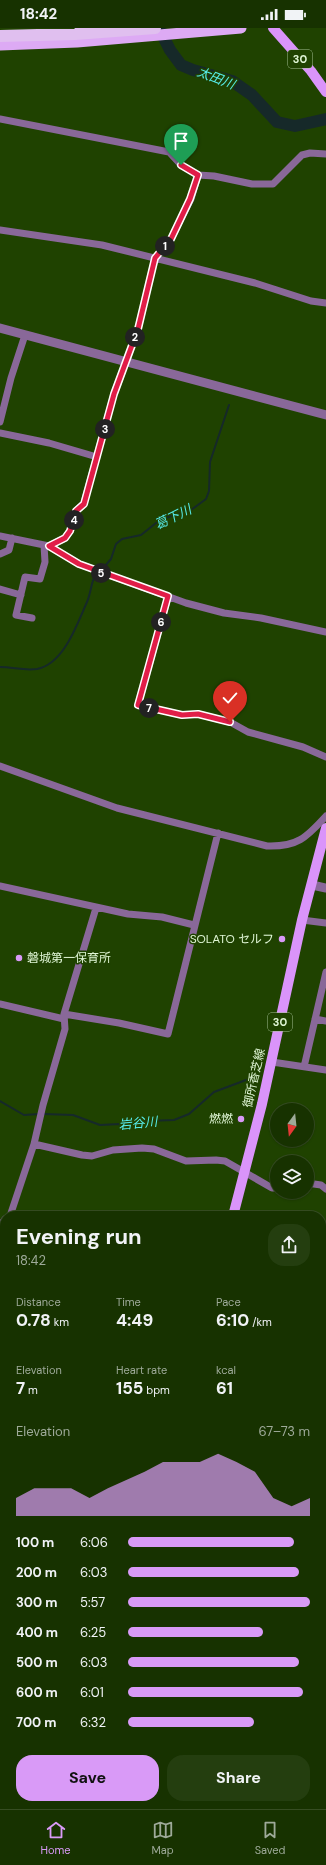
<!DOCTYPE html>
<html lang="en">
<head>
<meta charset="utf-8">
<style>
  :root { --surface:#173200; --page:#243e0f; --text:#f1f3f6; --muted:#9eaa99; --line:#364d22; --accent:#d99af7 }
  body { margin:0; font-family:"DM Sans","Noto Sans JP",sans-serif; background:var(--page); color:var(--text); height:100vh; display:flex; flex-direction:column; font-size:15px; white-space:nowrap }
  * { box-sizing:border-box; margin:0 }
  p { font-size:13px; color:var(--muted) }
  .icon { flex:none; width:22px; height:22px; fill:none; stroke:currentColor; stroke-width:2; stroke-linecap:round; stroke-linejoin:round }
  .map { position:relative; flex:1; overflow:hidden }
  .sheet { position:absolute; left:0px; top:1183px; width:326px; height:598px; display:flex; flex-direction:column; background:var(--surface); border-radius:16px 16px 0 0; box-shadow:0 1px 3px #0004,0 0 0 1px var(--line) }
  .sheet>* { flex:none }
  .needle { width:26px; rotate:195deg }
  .controls { position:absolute; left:270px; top:1075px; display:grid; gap:8px }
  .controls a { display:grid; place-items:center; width:44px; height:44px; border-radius:50%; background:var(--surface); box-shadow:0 1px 3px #0004,0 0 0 1px var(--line); font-size:20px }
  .pin { position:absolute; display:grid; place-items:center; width:34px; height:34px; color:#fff; margin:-41px -17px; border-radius:50% 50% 50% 0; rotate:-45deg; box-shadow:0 0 4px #0007 }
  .pin .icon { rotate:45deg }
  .km { position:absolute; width:20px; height:20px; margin:-10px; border-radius:50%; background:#222; color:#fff; font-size:11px; line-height:20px; text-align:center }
  .round { display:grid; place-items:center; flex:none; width:42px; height:42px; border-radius:16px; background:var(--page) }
  .headline { display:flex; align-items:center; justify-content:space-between; height:68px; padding:0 16px }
  h1 { font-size:22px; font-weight:700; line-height:30px }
  .figures { display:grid; grid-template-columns:repeat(3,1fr); gap:6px; height:68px; padding:4px 16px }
  .figures div { display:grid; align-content:center }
  .figures b { font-size:17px; font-weight:700 }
  .figures small { font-size:11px; font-weight:400 }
  .figures p { font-size:11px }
  .chart { height:112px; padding:8px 16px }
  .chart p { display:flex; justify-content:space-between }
  .chart svg { width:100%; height:72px; margin-top:4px; fill:var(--accent); opacity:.7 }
  .button { display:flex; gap:8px; margin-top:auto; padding:8px 16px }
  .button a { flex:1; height:46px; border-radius:16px; background:var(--accent); color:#111; font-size:16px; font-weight:700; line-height:46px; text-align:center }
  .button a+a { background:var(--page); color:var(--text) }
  ul { padding:0 16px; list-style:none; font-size:13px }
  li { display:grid; grid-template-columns:64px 48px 1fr; align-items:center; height:30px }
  li i { height:10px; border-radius:5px; background:var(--accent) }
  .status { display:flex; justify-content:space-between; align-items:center; height:28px; padding:0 20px; background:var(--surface); direction:ltr }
  .status svg { height:11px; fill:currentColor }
  .dock { display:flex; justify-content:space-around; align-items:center; height:56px; border-top:1px solid var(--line); background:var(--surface); font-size:11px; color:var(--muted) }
  .dock a { display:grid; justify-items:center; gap:2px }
  .dock .active { color:var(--accent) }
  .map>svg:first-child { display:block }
  .forest { fill:#42711d }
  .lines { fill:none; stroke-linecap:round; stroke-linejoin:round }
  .stream { stroke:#162929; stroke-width:2 }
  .river { stroke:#162929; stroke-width:12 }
  .minor { stroke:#896899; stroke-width:7 }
  .tertiary { stroke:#896899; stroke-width:9 }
  .primary { stroke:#da94fa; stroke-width:10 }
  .trunk { stroke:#ddaaf4; stroke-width:11 }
  .motorway { stroke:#e0bfef; stroke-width:12 }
  .route-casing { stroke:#fff; stroke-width:8 }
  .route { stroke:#e11d48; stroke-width:5 }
  .poi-dot { fill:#d99af7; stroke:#1f4200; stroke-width:1.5 }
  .labels { text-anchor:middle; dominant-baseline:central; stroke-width:3; stroke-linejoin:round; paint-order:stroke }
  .shield { fill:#1f4200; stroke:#a5bf94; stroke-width:1 }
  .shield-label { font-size:11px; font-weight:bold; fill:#dff5d4 }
  .poi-label { font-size:12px; fill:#dff5d4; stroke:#1f4200; text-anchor:end }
  .street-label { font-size:12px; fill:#dff5d4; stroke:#1f4200 }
  .water-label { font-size:13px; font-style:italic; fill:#57ebea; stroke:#1f4200 }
</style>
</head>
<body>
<div class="status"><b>18:42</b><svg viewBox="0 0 49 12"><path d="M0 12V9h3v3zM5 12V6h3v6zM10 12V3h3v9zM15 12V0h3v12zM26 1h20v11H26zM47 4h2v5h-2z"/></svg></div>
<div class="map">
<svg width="326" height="1781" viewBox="0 0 326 1781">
  <rect width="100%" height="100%" fill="#1f4200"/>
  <path class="forest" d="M326,1647V1781H149L151,1776H321V1648Z"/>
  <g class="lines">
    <path class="stream" d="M98,541L105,538L111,531L116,516L122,511L141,507L156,495L168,489L191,482L206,471L209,463L210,434L229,377
      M0,639C13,639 24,643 37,641C64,636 77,596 87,574C91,565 91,554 96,545
      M0,1073L24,1087L39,1086
      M44,1086L73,1087L100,1097L120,1096L131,1097L146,1093L174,1092L189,1086L214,1064L246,1052"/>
    <path class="river" d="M159,0L170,22L181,37L193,42L232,53L252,67L277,94L295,98L326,91
      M321,1597L326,1596
      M86,1781L87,1776"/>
    <path class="minor" d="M0,91L169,124L181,137L198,147L214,148L252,156H273L302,127L310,125L326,126
      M0,202L102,217L255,255L311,273L326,275
      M0,394L11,350L25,307
      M0,405L49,415L97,429
      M0,508L49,518L79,536L186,575L224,585L261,590L326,604
      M49,518L65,510L70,503L76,483L84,475L114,366L138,301L155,230L171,211L191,171L198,147
      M0,526L9,522L12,510
      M0,561L21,567
      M168,569L138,677L182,687L198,686L230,694L248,704L303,719L326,729
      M32,590L16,587L25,549L40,551L45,534L44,517
      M0,738L117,780L267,818C297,819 306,810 326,788
      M0,858L128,886L162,889L194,897
      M302,892L326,895
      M0,976L64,991
      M64,986L119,995L168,1006L218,805
      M315,991L326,993
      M272,1034L326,1042
      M304,1039L326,944
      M34,1116L82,1127L92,1128L113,1122L142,1120L154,1121L186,1133L216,1132L225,1133L272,1160H277
      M307,1155L321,1157L326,1161
      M10,1188L34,1116L43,1077L65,1001L64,986L96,880
      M0,1198L5,1191
      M321,1270L326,1245
      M321,1277L326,1282
      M0,1291L5,1292
      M321,1376L326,1377
      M0,1390L5,1373
      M0,1413L5,1415
      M321,1477H326"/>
    <path class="tertiary" d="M0,300L326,387
      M312,857L326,860"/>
    <path class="primary" d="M273,0L311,43L326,64
      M233,1188L262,1076L302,892L326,800
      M51,1781L53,1776"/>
    <path class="trunk" d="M0,17L77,14L241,0
      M0,1544L5,1545
      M321,1550L326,1551"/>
    <path class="motorway" d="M0,8L75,6L155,0"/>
  </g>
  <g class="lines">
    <defs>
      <path id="route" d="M181,137L198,147L190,171L171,211L155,230L138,301L114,366L84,476L76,483L70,503L65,510L49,518L79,536L168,568L138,677L182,687L198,686L230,694"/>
    </defs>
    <use href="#route" class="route-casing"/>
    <use href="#route" class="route"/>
  </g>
  <g class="poi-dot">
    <circle cx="282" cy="911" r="4"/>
    <circle cx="19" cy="930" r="4"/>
    <circle cx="241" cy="1091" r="4"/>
  </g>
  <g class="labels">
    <g class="shield">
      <rect x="288" y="22" width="24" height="18" rx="3"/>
      <rect x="268" y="985" width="24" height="18" rx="3"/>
    </g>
    <g class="shield-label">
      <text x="300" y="31">30</text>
      <text x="280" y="994">30</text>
    </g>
    <g class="poi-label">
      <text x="274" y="911">SOLATO セルフ</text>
      <text x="27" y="930" text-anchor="start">磐城第一保育所</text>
      <text x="233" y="1091">燃燃</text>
    </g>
    <g class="street-label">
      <text transform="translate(254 1050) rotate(-77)">御所香芝線</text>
    </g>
    <g class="water-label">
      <text transform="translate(216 50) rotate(21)">太田川</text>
      <text transform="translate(173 489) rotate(-26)">葛下川</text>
      <text transform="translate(138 1095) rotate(-5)">岩谷川</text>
    </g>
  </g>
</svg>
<div class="controls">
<a><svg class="needle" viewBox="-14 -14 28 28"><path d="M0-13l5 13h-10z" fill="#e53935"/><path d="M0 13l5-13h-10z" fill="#9eaa99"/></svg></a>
<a><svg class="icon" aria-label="layers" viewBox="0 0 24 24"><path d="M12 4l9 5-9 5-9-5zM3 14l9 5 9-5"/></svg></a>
</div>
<div class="pin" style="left:181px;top:137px;background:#1e9e55"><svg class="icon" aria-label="arrive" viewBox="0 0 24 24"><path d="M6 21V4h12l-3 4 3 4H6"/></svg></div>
<div class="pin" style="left:230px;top:694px;background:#d93025"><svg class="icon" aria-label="check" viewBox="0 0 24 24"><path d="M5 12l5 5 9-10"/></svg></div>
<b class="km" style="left:165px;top:218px">1</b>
<b class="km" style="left:135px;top:309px">2</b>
<b class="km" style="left:105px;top:401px">3</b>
<b class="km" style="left:74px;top:492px">4</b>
<b class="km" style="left:101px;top:545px">5</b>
<b class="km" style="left:161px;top:594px">6</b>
<b class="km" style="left:149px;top:680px">7</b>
<section class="sheet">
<div class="headline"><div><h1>Evening run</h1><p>18:42</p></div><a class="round"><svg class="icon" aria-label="share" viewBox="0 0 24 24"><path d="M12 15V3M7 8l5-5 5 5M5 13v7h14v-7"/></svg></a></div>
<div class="figures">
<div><p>Distance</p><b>0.78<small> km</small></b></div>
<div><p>Time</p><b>4:49</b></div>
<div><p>Pace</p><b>6:10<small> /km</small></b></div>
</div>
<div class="figures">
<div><p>Elevation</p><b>7<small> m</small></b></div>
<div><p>Heart rate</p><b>155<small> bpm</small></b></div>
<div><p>kcal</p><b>61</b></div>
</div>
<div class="chart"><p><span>Elevation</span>67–73 m</p>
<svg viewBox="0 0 160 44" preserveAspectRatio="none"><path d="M0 44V33L10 27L20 27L30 27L40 33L50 27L60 22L70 17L80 11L90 11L100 11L110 6L120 11L130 17L140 33L150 38L160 33V44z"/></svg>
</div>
<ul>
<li><b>100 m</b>6:06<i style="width:91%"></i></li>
<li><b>200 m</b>6:03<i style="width:94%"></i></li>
<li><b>300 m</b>5:57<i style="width:100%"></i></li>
<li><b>400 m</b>6:25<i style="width:74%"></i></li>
<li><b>500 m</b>6:03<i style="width:94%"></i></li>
<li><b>600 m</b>6:01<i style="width:96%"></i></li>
<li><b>700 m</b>6:32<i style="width:69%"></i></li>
</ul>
<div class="button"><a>Save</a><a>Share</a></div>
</section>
</div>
<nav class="dock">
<a class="active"><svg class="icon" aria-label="home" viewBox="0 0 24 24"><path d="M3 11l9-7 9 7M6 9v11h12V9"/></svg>Home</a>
<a><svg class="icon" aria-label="map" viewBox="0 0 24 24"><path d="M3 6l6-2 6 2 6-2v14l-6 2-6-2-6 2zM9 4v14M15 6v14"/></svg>Map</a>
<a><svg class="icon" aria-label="saved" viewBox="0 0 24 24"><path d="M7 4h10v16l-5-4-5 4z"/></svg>Saved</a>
</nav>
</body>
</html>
